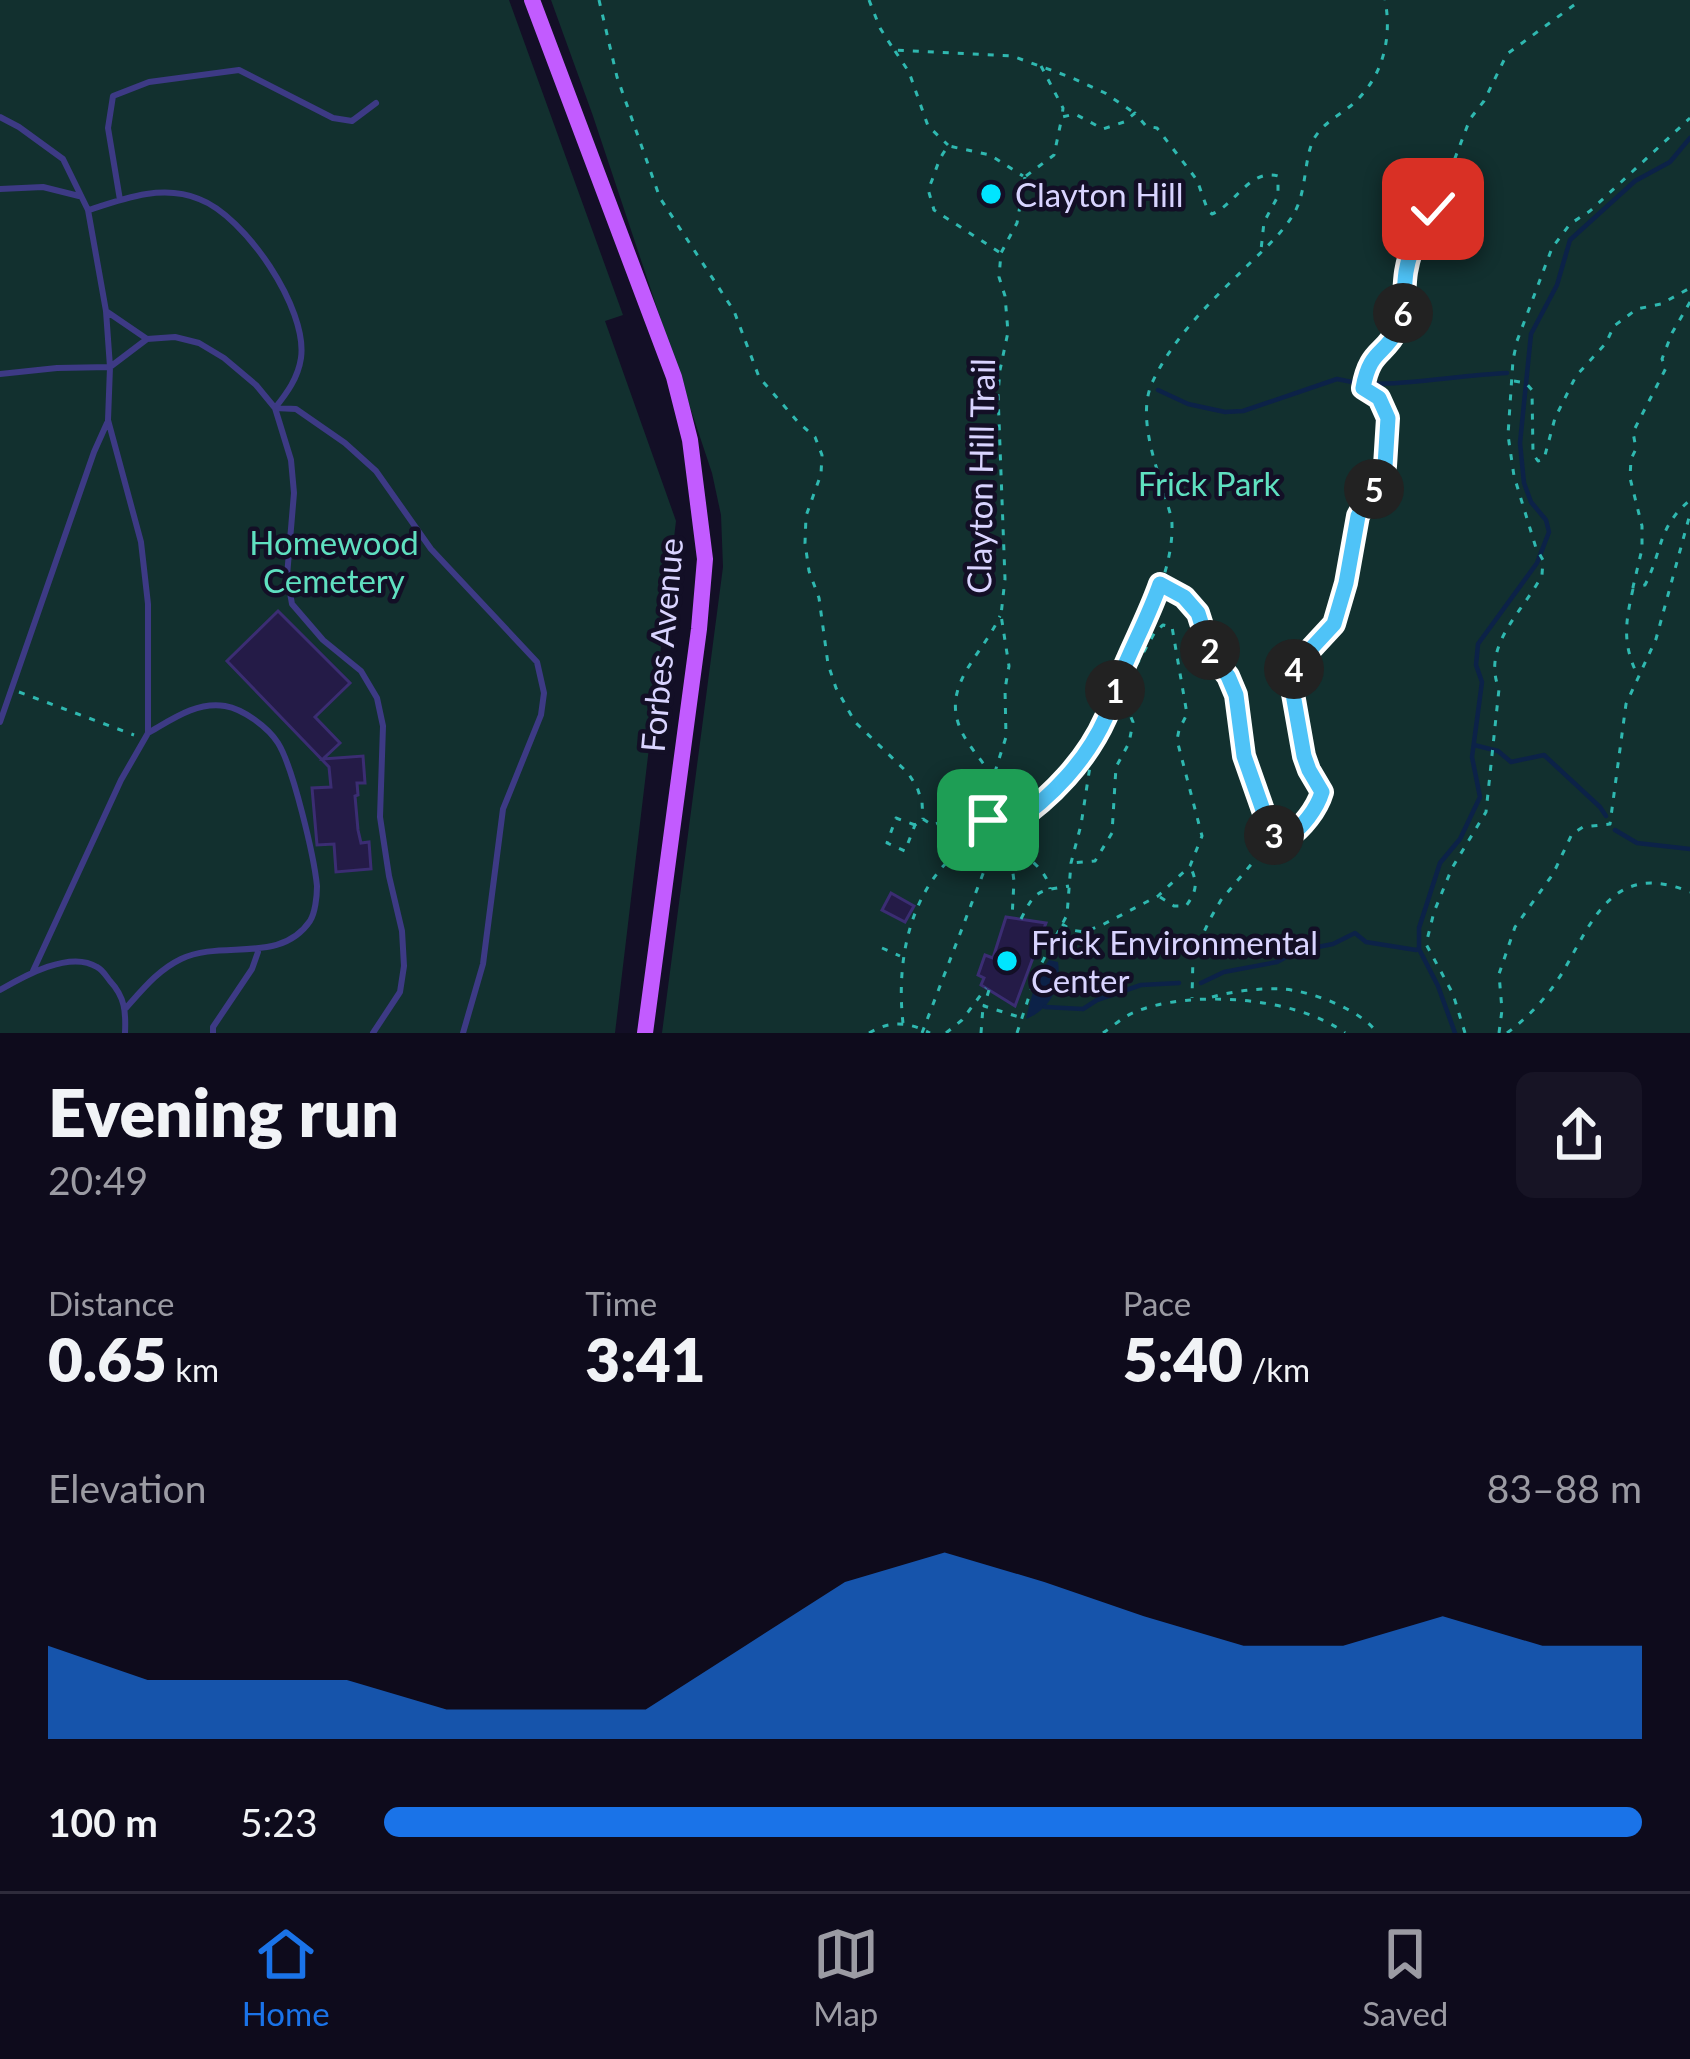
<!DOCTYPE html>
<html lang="en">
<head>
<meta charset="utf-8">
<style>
  :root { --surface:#0e0b1c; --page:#171425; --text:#f1f3f6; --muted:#9b9ba3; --line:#2e2b3b; --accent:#1a73e8 }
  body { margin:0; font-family:Lato,sans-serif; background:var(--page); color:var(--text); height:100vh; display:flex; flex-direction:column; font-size:45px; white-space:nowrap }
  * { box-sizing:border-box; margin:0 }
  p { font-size:39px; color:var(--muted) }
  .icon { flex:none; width:66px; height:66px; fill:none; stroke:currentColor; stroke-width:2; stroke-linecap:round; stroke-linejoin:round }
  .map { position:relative; height:1033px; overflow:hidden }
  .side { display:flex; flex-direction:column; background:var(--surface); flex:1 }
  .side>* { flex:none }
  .pin { position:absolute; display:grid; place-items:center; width:102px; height:102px; color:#fff; margin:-51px; border-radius:24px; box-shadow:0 6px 18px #0006 }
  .km { position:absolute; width:60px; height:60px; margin:-30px; border-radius:50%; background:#222; color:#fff; font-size:33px; line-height:60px; text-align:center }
  .round { display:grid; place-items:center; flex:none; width:126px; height:126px; border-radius:18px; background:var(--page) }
  .overview { display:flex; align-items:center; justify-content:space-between; height:204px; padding:0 48px }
  h1 { font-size:66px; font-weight:800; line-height:90px }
  .stats { display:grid; grid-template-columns:repeat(3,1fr); gap:18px; height:204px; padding:12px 48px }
  .stats div { display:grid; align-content:center }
  .stats b { font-size:60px; font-weight:800 }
  .stats small { font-size:33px; font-weight:400 }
  .stats p { font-size:33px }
  .chart { height:336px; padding:24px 48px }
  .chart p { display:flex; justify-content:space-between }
  .chart svg { width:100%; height:216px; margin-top:12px; fill:var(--accent); opacity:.7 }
  ul { padding:0 48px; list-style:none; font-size:39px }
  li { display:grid; grid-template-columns:192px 144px 1fr; align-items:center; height:90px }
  li i { height:30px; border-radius:15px; background:var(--accent) }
  .tab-bar { display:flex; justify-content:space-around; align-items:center; height:168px; border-top:3px solid var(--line); background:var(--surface); font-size:33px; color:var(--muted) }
  .tab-bar a { display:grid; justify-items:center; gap:6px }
  .tab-bar .active { color:var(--accent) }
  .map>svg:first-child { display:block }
  .green { fill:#12302f }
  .water { fill:#0c2248 }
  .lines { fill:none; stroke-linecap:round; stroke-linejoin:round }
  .stream { stroke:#0c2248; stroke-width:4.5 }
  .building { fill:#241b47; stroke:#3b2d73; stroke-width:3 }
  .path { stroke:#2fb8b0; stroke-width:3; stroke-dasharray:6 9; stroke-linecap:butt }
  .lane { stroke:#3d3a85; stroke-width:6 }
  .primary { stroke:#c25bff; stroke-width:16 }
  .route-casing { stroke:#fff; stroke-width:24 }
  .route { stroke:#4fc3f7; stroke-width:15 }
  .poi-dot { fill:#00e5ff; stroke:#130f26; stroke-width:4.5 }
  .labels { text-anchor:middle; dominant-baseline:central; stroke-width:9; stroke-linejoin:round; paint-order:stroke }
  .poi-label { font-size:33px; fill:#d9d4ff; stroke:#130f26; text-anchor:start }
  .street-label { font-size:33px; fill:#d9d4ff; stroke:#130f26 }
  .park-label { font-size:33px; fill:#5fe0c0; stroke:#130f26 }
</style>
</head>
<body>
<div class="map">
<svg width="1690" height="1033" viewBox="0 0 1690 1033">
  <rect width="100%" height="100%" fill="#130f26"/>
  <path class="green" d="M0,0H509L623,315L605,321L676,521L615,1033H0Z
    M551,0H1690V1033H662L723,567L721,515L712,473L593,116Z"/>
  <path class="water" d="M1049,960L1058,962C1062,987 1049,1010 1026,1019C1030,1000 1037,975 1049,960Z"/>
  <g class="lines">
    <path class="stream" d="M1371,384C1418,384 1461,375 1507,373
      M1158,390L1188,404L1225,412L1243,411L1337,379L1357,383
      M1474,745L1498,751L1511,762L1544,755L1600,807L1606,816
      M1615,830L1637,843L1690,849
      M1201,983L1224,972L1277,962L1297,951L1333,944L1355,933L1366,942L1416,950L1419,949
      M1045,1007L1083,1009L1097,1000L1141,985L1179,983
      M1455,1033L1438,986L1419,949V928L1440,863L1460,839L1480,797L1472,757L1482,682L1476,665L1478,644L1537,563L1549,532L1546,520L1531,502L1524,483L1520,443L1531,334L1557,285L1570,240L1635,181L1670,162L1690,138"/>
  </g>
  <path class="building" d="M278,611L350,683L315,717L340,743L323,759L363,756L365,783H357L358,795L355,796L358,830L361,843L369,842L371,869L336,872L334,844L317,845L312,788L331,787L329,767L227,661Z
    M891,893L914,906L905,922L882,910Z
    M1006,917L1046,923L1015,1006L981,985L984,978L978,975L985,955L993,958Z"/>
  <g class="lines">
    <path class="path" d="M599,0L617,77L660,198L734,311L759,377L798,422L815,437L822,455L821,474L806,516L805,543L809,571L819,598L828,664L836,688L855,722L908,773L917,787L922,802L923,819
      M869,0L880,28L894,50L1012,56L1070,77L1105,93L1133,112
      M895,51L909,72L928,126L948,145
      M1041,66L1063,108L1062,117
      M1026,176L1054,155L1062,117L1075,114L1103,129L1124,122L1135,113L1146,126L1157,128L1197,180L1208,211L1212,214C1235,205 1250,168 1278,176V196L1264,222L1261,250
      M999,252L934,210L928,189C936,174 937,158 949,146L990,155L1023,176
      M1690,302L1672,333L1662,359L1666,368L1633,432L1636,449L1631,459L1630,478L1642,526V549L1633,587L1645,585C1663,550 1657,528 1690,500
      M1514,381L1526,383L1532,390L1533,454L1538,461L1544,459L1555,418L1576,376L1606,343L1614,326L1637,309L1661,304L1690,288
      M1163,586L1184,597L1199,613L1212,657L1228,676L1236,695L1244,756L1264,813L1266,833L1260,854L1221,900L1210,919L1193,956L1192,998
      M1633,589C1625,624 1622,645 1639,678
      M19,692L134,735
      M991,776C985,764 976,755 969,744C932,691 980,660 1000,616
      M984 830a15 15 0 1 1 30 0a15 15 0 1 1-30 0Z
      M991,817L993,778L1006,737L1005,689L1009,666L1001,615L1005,579L998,394L1000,370L1008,332L1005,296L999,277L1001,253L1017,223L1025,177
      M923,819L932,825C952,821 960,794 971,777C999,773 1011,799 1036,807
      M1013,824C1050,799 1090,758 1107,715C1116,692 1124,669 1134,647C1151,610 1173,567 1172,525C1172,517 1168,507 1166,499C1156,465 1137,417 1152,383C1172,339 1210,302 1244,269C1260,253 1281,235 1293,215C1308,191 1303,157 1315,137C1326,120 1343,114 1356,101C1384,74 1392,36 1385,0
      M915,825L896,818L887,843L905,851L915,825L920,821
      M1266,833L1287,838L1300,829L1322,792L1308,770L1304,756L1297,728L1290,677L1296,665L1333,624L1346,583L1358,516L1385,466L1389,418L1379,398L1363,388L1366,368L1374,355L1396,333L1404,309L1406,274L1412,246L1447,179L1470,119L1484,101L1507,54L1581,0
      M1009,844L1014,881L1012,918
      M1010,844C1025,856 1046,868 1050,889
      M1160,897L1174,906H1186C1197,891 1198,883 1190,866
      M1021,919C1035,890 1038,891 1069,886
      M1062,924L1071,930L1084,932L1102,925L1158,896L1190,866L1202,836L1177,740L1179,730L1187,714L1172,627L1163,625L1155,632L1132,673L1128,710L1133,722L1129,743L1116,767L1112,833L1095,861L1071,863
      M882,948L900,956
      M989,990L984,1006L1019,1017
      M1212,997C1234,991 1258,988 1281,989C1309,990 1362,1010 1377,1033
      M903,1023C895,951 914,870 985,834
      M869,1033C891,1020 908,1022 930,1033
      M922,1033L994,845
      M946,1033L962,1020L986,988
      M981,1033L983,1007
      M1017,1033L1037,972L1067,915L1071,863L1081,825L1094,740
      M1103,1033C1113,1026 1124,1016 1135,1012C1190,989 1297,997 1345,1033
      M1465,1033L1453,994L1426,944L1434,912L1452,868L1486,812L1499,689C1481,645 1524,611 1542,575L1543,560L1536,548L1514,476L1508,435L1513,360L1517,341L1552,248L1570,224L1590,211L1690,118
      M1499,1033L1502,1010L1499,974L1515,927L1553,874L1572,834L1583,827L1610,824L1626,704L1656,639L1690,514
      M1507,1033C1530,1016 1549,995 1564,970C1594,917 1615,861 1690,892"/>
    <path class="lane" d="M0,117L19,127L63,159L88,210L106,311L147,339L175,337L199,343L224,358L256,385L275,408L291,460L294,493L287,576L292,604L323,640L361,671L377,698L383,726L380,817L389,876L402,931L404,966L400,992L373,1033
      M0,189L43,187L79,196
      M120,200L108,128L113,96L149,82L239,70L333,118L352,121L376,103
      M89,210C125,198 163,184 199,199C245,216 308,309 301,358C298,378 287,393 275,408
      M106,311L110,367L147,339
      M0,374L57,368L110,367L108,420L141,542L148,604V733L121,780L33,971
      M275,408L296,409L345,443L376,471L431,549L537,662L544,693L541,715L503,809L483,964L463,1033
      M0,722L94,452L107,423
      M0,990C24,976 70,950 97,967C103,970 106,976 110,981C125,997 126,1012 125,1033
      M126,1008C143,989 158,970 181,959C223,939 280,965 310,921C315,913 317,897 317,886C314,856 293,767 278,743C268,727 243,709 225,706C197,701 171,720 148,733
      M213,1033V1027L252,969L258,952"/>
    <path class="primary" d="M532,0L674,377L690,440L705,559L699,629L645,1033"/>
  </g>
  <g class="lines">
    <defs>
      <path id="route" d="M988,820L1000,815L1009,819L1012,824C1051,798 1087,760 1106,717C1110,709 1111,699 1115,690C1128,654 1147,621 1160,584L1184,597L1198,613L1212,657L1228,676L1236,695L1244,756L1264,813L1266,833L1287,838C1302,828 1317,809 1322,792L1309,770L1304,756L1290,677L1296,665L1334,624L1346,583L1358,516L1385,466L1388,418L1379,398L1363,388C1370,349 1384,356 1397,330C1406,312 1403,292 1406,272C1410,249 1419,228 1433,209"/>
    </defs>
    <use href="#route" class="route-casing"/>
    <use href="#route" class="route"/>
  </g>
  <g class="poi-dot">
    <circle cx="991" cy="194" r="12"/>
    <circle cx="1007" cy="961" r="12"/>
  </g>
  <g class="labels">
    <g class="poi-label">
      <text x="1015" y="194">Clayton Hill</text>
      <text x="1031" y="942">Frick Environmental<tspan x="1031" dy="38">Center</tspan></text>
    </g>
    <g class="street-label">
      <text transform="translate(980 476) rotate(-89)">Clayton Hill Trail</text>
      <text transform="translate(661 645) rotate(-85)">Forbes Avenue</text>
    </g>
    <g class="park-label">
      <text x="1209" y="483">Frick Park</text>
      <text x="334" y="542">Homewood<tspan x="334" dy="38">Cemetery</tspan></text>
    </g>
  </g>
</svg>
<div class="pin" style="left:988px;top:820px;background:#1e9e55"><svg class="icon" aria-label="arrive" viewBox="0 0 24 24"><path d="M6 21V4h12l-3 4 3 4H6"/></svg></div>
<div class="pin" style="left:1433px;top:209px;background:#d93025"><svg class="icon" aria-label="check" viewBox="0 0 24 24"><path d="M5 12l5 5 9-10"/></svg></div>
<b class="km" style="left:1115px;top:690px">1</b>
<b class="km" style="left:1210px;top:650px">2</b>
<b class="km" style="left:1274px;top:835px">3</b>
<b class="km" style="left:1294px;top:669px">4</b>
<b class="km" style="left:1374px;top:489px">5</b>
<b class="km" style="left:1403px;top:313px">6</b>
</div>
<section class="side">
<div class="overview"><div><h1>Evening run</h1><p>20:49</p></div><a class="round"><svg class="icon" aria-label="share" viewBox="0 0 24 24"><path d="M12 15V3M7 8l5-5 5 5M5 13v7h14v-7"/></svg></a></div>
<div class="stats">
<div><p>Distance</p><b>0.65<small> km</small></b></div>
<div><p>Time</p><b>3:41</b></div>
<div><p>Pace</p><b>5:40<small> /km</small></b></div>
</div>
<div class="chart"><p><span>Elevation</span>83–88 m</p>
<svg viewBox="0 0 160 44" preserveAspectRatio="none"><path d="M0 44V25L10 32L20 32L30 32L40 38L50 38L60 38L70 25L80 12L90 6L100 12L110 19L120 25L130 25L140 19L150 25L160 25V44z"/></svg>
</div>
<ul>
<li><b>100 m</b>5:23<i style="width:100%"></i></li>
</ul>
</section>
<nav class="tab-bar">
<a class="active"><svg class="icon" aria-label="home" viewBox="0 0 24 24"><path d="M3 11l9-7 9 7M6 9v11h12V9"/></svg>Home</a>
<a><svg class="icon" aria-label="map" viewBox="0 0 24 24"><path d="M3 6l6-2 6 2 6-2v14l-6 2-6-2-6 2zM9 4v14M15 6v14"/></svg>Map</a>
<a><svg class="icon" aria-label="saved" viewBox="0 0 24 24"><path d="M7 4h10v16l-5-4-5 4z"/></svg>Saved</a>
</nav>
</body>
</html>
